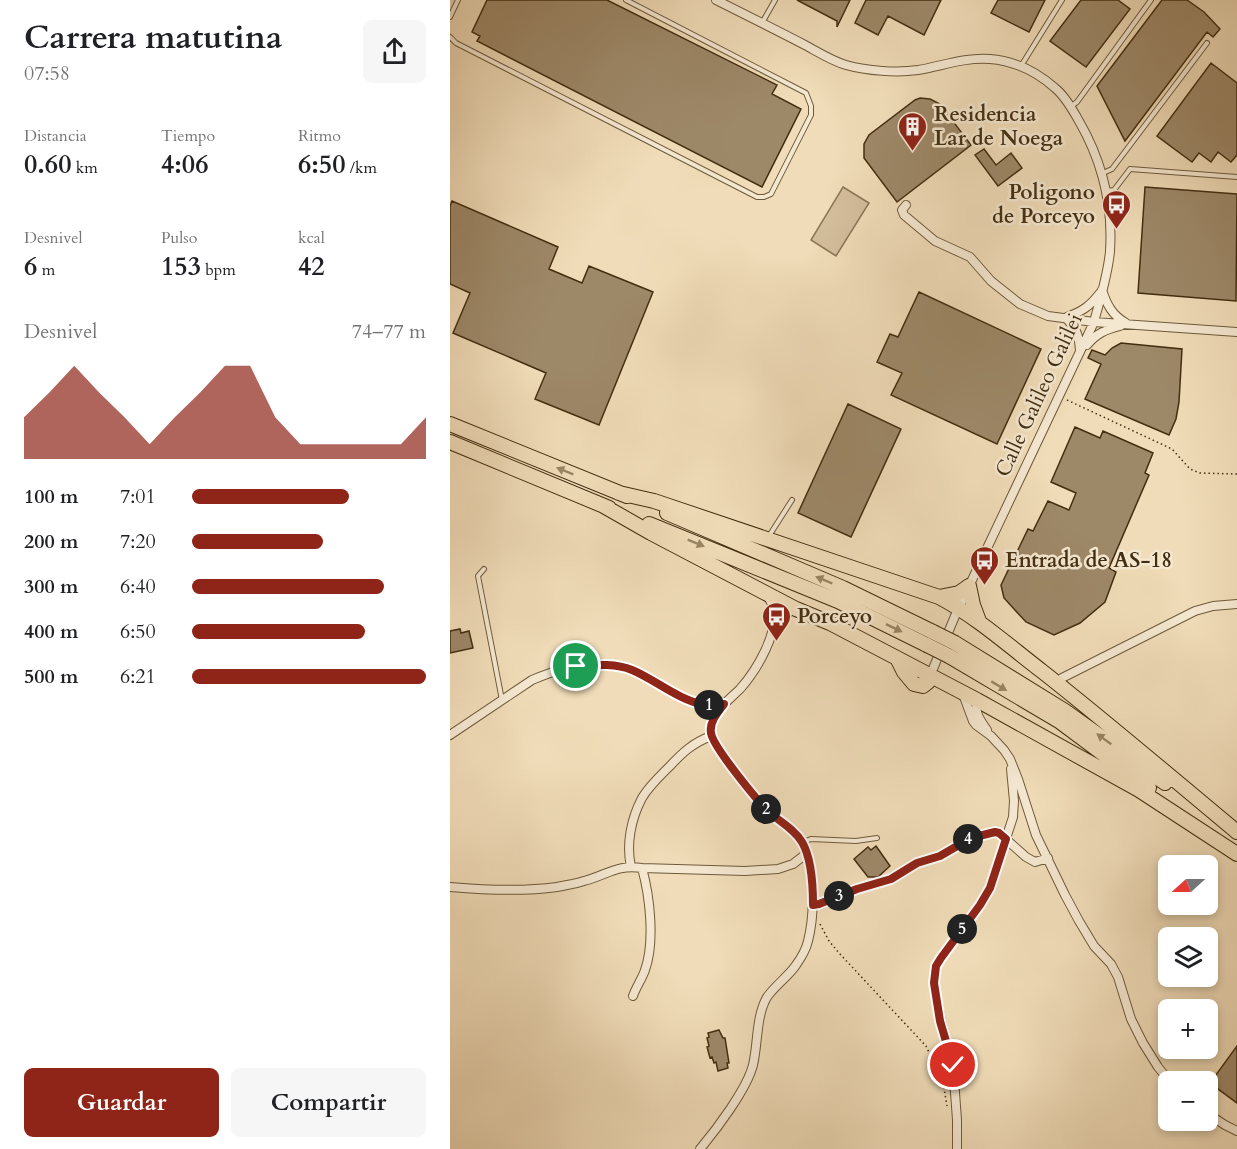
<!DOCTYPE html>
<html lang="es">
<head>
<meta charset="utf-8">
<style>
  :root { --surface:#fff; --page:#f6f6f6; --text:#202124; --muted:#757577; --accent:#8f2418 }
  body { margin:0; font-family:Cardo,serif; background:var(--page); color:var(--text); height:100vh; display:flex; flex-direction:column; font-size:22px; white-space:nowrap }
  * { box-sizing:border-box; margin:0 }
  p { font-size:20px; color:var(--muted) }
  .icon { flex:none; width:33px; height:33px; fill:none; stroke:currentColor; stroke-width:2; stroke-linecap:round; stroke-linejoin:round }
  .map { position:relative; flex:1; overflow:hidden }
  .sheet { display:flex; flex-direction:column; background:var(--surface); width:450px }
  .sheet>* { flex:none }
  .needle { width:39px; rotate:249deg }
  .tools { position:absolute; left:708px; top:855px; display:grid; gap:12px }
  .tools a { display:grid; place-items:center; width:60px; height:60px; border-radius:9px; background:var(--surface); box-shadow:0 3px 9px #0003; font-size:30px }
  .pin { position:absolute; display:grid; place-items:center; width:51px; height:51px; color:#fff; margin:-26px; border:3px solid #fff; border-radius:50%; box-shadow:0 2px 6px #0007 }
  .km { position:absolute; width:30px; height:30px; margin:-15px; border-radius:50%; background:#222; color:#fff; font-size:16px; line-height:30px; text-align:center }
  .round { display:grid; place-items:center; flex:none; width:63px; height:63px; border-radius:9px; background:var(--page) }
  .summary { display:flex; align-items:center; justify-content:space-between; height:102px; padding:0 24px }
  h1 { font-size:33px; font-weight:600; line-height:45px }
  .metrics { display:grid; grid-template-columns:repeat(3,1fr); gap:9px; height:102px; padding:6px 24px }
  .metrics div { display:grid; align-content:center }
  .metrics b { font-size:26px; font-weight:600 }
  .metrics small { font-size:16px; font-weight:400 }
  .metrics p { font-size:16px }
  .chart { height:168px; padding:12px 24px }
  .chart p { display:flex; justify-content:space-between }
  .chart svg { width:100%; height:108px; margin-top:6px; fill:var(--accent); opacity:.7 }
  .cta { display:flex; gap:12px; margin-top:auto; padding:12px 24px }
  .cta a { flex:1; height:69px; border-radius:9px; background:var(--accent); color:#fff; font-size:24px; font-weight:600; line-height:69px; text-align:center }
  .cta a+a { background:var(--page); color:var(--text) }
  ul { padding:0 24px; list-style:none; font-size:20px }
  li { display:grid; grid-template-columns:96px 72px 1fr; align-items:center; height:45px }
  li i { height:15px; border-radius:8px; background:var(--accent) }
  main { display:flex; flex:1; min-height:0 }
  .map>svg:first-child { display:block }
  .green { fill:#d3be9c; stroke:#8b7656; stroke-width:1.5 }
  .building { fill:#9d8868; stroke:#432e11; stroke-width:1.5 }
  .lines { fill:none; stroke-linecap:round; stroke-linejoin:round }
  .lane-casing { stroke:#6e5a3b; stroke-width:6 }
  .street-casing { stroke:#6e5a3b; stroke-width:10 }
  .highway-casing { stroke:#432e11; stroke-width:16 }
  .path { stroke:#432e11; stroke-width:1.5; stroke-dasharray:1.5 3; stroke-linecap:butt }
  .lane { stroke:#f5e8d1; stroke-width:4 }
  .street { stroke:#f5e8d1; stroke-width:8 }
  .highway { stroke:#f0dcb8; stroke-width:14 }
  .highway-bridge-casing { stroke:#432e11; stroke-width:16; stroke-linecap:butt }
  .highway-bridge { stroke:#f0dcb8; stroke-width:14 }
  .oneway { fill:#9a8564 }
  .route-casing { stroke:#fff; stroke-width:12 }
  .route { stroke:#8f2418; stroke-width:8 }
  .labels { text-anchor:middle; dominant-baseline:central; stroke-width:5; stroke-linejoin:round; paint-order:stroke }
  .poi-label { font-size:21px; font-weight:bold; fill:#432e11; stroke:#f5e8d1; text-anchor:start }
  .street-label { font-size:21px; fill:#432e11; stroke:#f5e8d1 }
</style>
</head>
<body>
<main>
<section class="sheet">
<div class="summary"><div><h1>Carrera matutina</h1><p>07:58</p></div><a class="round"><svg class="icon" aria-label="share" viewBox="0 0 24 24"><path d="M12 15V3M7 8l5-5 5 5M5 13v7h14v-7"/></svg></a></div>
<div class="metrics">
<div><p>Distancia</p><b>0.60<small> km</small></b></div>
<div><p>Tiempo</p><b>4:06</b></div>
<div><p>Ritmo</p><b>6:50<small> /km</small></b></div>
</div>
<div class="metrics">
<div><p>Desnivel</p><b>6<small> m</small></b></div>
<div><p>Pulso</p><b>153<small> bpm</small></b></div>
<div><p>kcal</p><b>42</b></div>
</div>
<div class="chart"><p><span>Desnivel</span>74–77 m</p>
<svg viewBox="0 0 160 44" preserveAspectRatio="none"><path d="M0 44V27L10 17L20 6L30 17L40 27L50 38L60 27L70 17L80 6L90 6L100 27L110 38L120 38L130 38L140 38L150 38L160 27V44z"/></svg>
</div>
<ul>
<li><b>100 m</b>7:01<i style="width:67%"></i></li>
<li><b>200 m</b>7:20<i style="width:56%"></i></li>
<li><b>300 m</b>6:40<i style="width:82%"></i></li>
<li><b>400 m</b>6:50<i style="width:74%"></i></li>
<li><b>500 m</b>6:21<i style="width:100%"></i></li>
</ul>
<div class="cta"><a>Guardar</a><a>Compartir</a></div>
</section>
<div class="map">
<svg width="787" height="1149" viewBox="0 0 787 1149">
  <rect width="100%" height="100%" fill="#f0dcb8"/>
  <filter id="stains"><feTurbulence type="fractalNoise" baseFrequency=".00333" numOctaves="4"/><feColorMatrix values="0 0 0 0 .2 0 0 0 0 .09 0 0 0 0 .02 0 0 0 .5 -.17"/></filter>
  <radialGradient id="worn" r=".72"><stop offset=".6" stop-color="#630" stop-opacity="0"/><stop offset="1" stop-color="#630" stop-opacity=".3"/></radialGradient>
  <path class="green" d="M393,187L419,203L386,256L361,240Z"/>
  <path class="building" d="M37,0H157L327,85L322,94L351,109L312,187L27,41L30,36L22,32Z
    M347,0H400L387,27V21Z
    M416,0H491L474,35L438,16L428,35L405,23Z
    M548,0H595L579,32L541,13Z
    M631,0H668L680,9L636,67L600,41Z
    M712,0H737L754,12L770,29L763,37L757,32L675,141L647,86Z
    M761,63L787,83V155L781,162L768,152L761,162L749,153L742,162L707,136Z
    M470,98L480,99L490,104L521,145L447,202L414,158V144L419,135L465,100Z
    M534,149L546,165L561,153L572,168L548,186L525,155Z
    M695,187L787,194L786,301L688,293Z
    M2,201L108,247L99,269L132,283L139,266L203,292L149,425L85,399L96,373L3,333L20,293L0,284V206Z
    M469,292L591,349L547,444L441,395L452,373L427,362L440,334L448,337Z
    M671,343L732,349L729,402L726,419L719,435L635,399L651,364L638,358L642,350L655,355L662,348Z
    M398,404L451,429L401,537L348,513Z
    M625,427L650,438L653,431L703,453L695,473L699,475L659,568L666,572L655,602L630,623L604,635L576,622L554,598L551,585L578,529L583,531L598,501L619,510L626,493L601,482Z
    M10,629L11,633L19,631L23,648L0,653V631Z
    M426,846L440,866L428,877H418L404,859L418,847L421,850Z
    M269,1030L273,1038H275L279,1063H277L278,1068L268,1071L266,1062L264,1063L262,1057L260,1058L257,1047L259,1046L257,1038L259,1037L258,1033Z
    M787,1046V1103L760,1083Z"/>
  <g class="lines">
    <defs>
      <path id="lane" d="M0,17L8,0
        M312,23L325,0
        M0,37L6,43L307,197H314L321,194L361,115V106L356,93L176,0
        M571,66L612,0
        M620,107L627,102L701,0
        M653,173L662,169L757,43
        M657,191L664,190L680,169L787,177
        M319,536L342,500
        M34,569L28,576L52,700
        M353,842L361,839L406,841L427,838"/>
      <path id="street" d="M266,0C296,15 326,30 355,45C368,52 382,61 396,65C417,71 447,73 468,70C492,66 515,57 540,59C564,61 587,72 605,88C615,96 622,109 629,121C652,161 663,205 660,251C658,275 650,299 644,322L505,616L480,676
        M456,205L452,210L454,215L485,241L520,257L541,281L570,304L598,316L644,322L787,332
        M652,290C657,305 662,315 676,323
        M617,317C633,311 640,306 650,293
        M616,318C627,330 629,335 630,351
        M637,345C647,333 655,330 670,326
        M323,629C329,621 335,613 345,609
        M608,684L612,678L745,611L763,606L787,604
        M513,694L523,721L526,725L541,736L554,750L560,759L568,779L586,835L615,895L629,921L644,946L661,964L668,977L681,1019L693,1043L708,1067L720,1082
        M527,700C524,712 530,720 537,730
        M0,735L82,680C112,667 149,657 181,670C206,679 228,701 255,705C261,706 268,704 274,704
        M181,867C176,844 181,819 192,798C199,786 210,776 220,766C233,752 243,743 261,736
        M0,887C35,890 72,892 107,887C116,885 125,884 134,881C157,875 167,864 192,868L295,871L328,869L343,864L356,854
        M363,905H369L407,889L441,879L467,863L490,856L521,838L545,832L549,833L576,857L585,862L598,858
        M183,996C186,987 192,979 195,970C205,942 200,897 192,868
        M758,1114L775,1125L787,1131
        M250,1149C266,1130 297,1089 303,1065C308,1044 306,1018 316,999C321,989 339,976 346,965C351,958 356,950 358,941C365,914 365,868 352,843C346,830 330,822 320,812C307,801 258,743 261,728C263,711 279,700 290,689C306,671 330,632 323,607C322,603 319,599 317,595
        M507,1149V1120L503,1065L491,1021L484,983L486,966L491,958L530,905L540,888L563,817L564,801L561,769"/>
      <path id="highway" d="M0,424L177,496
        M0,442L159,508
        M169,493L204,501L489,597C527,617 559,646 593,672C659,724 722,778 787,832
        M152,505L201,533L346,609L380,623L527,700L689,790L787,854
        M217,513L393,588L483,632
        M199,524L388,601L477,645
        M489,597L509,593L519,586L523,605L529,621
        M505,643L615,711L715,783
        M499,656L609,721L699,788
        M447,658L454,672L464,684L473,686L478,682L480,676"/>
    </defs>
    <use href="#lane" class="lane-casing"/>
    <use href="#street" class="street-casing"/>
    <use href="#highway" class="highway-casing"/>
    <path class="path" d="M617,400L722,449L740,469L750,473L787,474
      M370,924L379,941L389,953L476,1046L488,1072L494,1088L497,1106"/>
    <use href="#lane" class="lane"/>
    <use href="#street" class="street"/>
    <use href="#highway" class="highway"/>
    <defs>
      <path id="highway-bridge" d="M483,632L505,643
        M477,645L499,656"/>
    </defs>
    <use href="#highway-bridge" class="highway-bridge-casing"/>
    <use href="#highway-bridge" class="highway-bridge"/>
  </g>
  <defs><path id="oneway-solid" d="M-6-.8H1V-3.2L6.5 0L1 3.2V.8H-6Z" transform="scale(1.5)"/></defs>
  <g class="oneway">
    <use href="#oneway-solid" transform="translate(115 471) rotate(-158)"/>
    <use href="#oneway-solid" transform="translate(246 543) rotate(22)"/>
    <use href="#oneway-solid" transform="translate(374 580) rotate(-157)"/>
    <use href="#oneway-solid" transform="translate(444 628) rotate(26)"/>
    <use href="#oneway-solid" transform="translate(549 686) rotate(31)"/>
    <use href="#oneway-solid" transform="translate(654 739) rotate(-144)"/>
  </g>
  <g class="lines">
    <defs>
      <path id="route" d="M126,666C144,665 165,663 182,670C206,680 228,700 255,705C261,706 268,704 274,704C268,712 259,722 261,733C263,747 309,803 321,814C331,822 345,830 352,842C362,859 363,886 363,905L369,904L407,889L441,879L467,863L490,856L521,838L545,832L549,833L556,839L540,888L530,905L491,958L486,966L484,983L490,1021L503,1065"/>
    </defs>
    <use href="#route" class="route-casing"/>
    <use href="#route" class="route"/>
  </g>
  <defs>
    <symbol id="building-pin" viewBox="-11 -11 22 30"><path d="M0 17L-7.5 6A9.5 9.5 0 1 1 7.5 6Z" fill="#8f2418" stroke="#f5e8d1"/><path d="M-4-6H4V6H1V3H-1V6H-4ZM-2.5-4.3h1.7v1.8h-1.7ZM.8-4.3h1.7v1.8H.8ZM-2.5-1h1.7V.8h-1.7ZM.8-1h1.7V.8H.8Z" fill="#fff"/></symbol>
    <symbol id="bus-pin" viewBox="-11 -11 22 30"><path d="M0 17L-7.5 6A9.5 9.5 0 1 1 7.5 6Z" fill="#8f2418" stroke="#f5e8d1"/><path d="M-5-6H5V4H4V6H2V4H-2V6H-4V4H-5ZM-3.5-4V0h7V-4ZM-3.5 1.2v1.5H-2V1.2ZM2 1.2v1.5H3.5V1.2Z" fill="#fff"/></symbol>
  </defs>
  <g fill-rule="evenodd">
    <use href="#building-pin" x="446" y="110" width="33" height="45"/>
    <use href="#bus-pin" x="650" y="188" width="33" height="45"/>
    <use href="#bus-pin" x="518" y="544" width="33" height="45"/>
    <use href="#bus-pin" x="310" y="600" width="33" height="45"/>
  </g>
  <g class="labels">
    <g class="poi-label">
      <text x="484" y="114">Residencia<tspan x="484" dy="24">Lar de Noega</tspan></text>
      <text x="645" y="192" text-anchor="end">Poligono<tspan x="645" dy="24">de Porceyo</tspan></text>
      <text x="555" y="560">Entrada de AS-18</text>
      <text x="347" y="616">Porceyo</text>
    </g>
    <g class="street-label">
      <text transform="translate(589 395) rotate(-65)">Calle Galileo Galilei</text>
    </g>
  </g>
  <rect width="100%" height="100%" filter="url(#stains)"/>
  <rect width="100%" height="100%" fill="url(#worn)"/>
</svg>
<div class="tools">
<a><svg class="needle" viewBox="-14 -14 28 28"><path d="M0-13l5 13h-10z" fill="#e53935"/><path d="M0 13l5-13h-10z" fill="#757577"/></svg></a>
<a><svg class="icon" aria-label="layers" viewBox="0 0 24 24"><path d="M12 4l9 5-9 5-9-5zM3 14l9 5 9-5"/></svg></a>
<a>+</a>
<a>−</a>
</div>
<div class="pin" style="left:126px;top:666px;background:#1e9e55"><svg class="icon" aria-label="arrive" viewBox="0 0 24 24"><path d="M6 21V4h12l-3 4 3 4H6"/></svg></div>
<div class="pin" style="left:503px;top:1065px;background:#d93025"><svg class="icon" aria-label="check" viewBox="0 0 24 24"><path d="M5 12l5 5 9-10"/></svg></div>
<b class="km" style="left:259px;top:705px">1</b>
<b class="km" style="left:316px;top:809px">2</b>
<b class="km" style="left:389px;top:896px">3</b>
<b class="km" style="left:518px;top:839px">4</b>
<b class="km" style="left:512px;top:929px">5</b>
</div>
</main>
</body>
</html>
